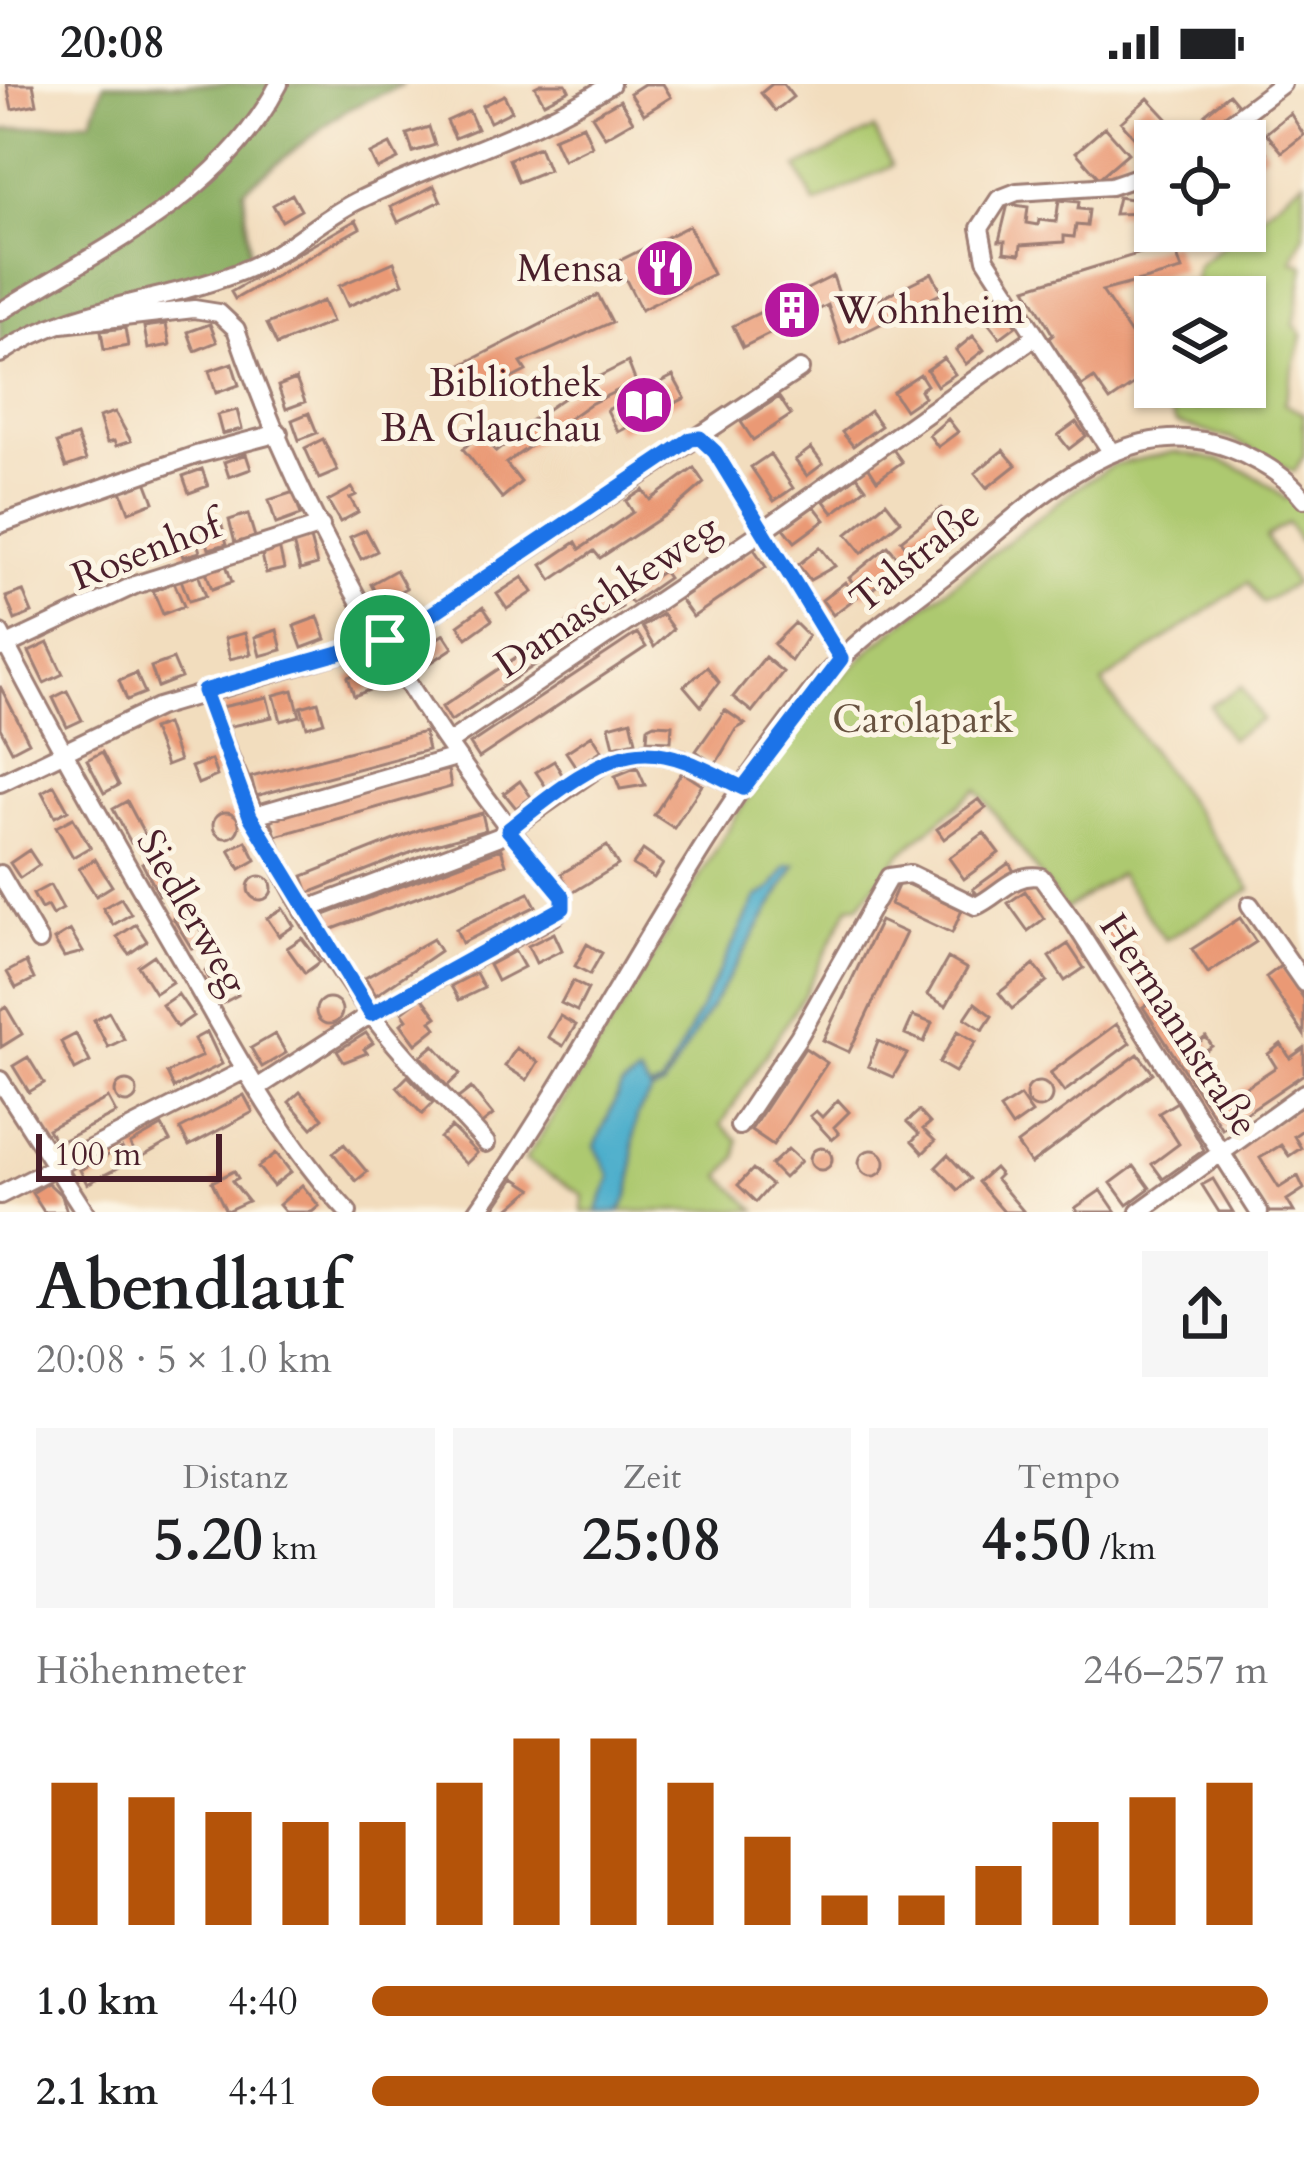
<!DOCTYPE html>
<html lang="de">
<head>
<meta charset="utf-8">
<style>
  :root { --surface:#fff; --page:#f6f6f6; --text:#202124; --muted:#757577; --accent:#b45309 }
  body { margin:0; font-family:Cardo,serif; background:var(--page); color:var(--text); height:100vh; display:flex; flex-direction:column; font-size:45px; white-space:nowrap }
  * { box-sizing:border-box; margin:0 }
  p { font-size:39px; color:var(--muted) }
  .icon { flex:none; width:66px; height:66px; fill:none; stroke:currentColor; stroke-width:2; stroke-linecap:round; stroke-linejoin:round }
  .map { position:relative; height:1128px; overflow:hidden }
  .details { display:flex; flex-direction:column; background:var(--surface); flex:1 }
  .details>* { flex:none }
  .buttons { position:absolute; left:1134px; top:36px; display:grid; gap:24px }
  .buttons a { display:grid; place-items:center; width:132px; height:132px; border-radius:0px; background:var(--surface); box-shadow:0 3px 9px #0004; font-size:60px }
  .scale { position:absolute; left:36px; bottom:30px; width:186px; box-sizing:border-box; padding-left:12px; border:6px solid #4a1f2b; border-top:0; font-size:33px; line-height:42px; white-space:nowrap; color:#4a1f2b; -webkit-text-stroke:9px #fcf5e5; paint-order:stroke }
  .pin { position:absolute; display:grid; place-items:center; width:102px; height:102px; color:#fff; margin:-51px; border:6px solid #fff; border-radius:50%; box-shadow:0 3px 12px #0007 }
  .round { display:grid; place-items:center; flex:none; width:126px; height:126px; border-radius:0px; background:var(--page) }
  .headline { display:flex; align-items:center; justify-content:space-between; height:204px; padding:0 36px }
  h1 { font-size:66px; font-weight:700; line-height:90px }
  .stats { display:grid; grid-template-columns:repeat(3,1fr); gap:18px; height:204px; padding:12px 36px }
  .stats div { display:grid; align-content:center; border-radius:0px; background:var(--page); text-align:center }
  .stats b { font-size:60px; font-weight:700 }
  .stats small { font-size:33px; font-weight:400 }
  .stats p { font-size:33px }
  .chart { height:336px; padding:24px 36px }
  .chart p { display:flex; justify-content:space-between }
  .chart svg { width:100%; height:216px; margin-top:12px; stroke:var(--accent); stroke-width:6 }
  ul { padding:0 36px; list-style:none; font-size:39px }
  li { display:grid; grid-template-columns:192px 144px 1fr; align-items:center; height:90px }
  li i { height:30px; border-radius:15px; background:var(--accent) }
  .status { display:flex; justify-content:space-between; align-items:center; height:84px; padding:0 60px; background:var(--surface); direction:ltr }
  .status svg { height:33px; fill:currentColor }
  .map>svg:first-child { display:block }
  .green { fill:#adc970; stroke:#7c744e; stroke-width:3 }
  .forest { fill:#8aad62; stroke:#6a6646; stroke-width:3 }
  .water { fill:#4dafcc; stroke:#4c677c; stroke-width:3 }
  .building { fill:#ea9974 }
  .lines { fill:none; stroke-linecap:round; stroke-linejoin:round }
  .minor-casing { stroke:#9e7e74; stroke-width:22 }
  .minor { stroke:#fff; stroke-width:16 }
  .route-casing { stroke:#fff; stroke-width:24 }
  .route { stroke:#1a73e8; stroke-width:15 }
  .labels { text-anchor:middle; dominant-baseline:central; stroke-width:10; stroke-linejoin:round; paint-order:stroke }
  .poi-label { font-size:39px; fill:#4a1f2b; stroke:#fcf5e5; text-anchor:end }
  .street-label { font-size:39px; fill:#4a1f2b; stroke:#fcf5e5 }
  .park-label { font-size:39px; fill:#685240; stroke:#fcf5e5 }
</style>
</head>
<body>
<div class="status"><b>20:08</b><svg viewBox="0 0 49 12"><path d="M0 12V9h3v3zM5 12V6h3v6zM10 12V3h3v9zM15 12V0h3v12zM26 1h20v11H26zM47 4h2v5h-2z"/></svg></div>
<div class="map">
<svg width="1304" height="1128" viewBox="0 0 1304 1128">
  <rect width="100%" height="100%" fill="#fcf5e5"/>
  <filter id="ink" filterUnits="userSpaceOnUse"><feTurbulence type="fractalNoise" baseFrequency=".00833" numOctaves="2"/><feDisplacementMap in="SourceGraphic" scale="24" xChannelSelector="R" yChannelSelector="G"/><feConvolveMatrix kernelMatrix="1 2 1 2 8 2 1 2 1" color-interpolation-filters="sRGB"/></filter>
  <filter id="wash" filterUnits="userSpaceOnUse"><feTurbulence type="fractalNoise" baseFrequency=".004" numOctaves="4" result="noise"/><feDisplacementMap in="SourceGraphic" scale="48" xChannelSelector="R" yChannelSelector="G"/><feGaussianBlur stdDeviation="2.7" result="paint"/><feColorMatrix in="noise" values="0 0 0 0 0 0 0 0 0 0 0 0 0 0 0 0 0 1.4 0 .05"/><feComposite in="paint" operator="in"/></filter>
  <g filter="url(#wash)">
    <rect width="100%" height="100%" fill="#f2ddbe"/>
    <path class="green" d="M874,45L892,81L815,120L797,84Z
      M1304,96V150L1292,177L1304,181L1294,241L1302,251L1284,320L1304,330V371L1294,388L1231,355L1176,339L1171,327L1188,316L1196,325L1218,303H1245V213L1208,212L1194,200L1197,182Z
      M1173,368C1216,373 1254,384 1285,415L1304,409V455L1299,458L1288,439L1266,453L1295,500L1262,519L1248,498L1102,599L1251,805L1165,856L1119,790L1065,826L977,705L901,769L859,821L849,822L805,909L721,1041L738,1056L737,1073L721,1092L756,1126L582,1128L583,1111L525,1076L622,925L738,728L820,615L876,560L1075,405L1113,381Z
      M1242,602L1262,636L1230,655L1210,622Z"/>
    <path class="forest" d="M104,0H404L344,27L244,105L251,183L95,227L0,270V46L92,36Z"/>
    <path class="water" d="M796,781L663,1003L651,1008C647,1016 639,1025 637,1033C627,1066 643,1097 619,1128H597L611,1093L595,1062L621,1003L639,991L650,1005L662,1001L756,814L772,804L787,782Z"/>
    <g id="blocks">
      <path class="building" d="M7,0H33L37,20L12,25Z
        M541,0H566L569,6L544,19L535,3Z
        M644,0H663L671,13L644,30L630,9Z
        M772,0H783L793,13L775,27L761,9Z
        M1229,10L1240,23L1217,44L1205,30Z
        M504,11L512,27L490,38L482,22Z
        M1148,14L1173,41L1146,66L1121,38Z
        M620,16L633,37L605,53L592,32Z
        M469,27L477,45L455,54L447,37Z
        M1290,29L1304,51L1282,68L1266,49Z
        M583,41L592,62L563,76L553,54Z
        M1245,42L1267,68L1245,86V57H1228Z
        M429,43L435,61L413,68L407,50Z
        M1105,43L1128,69L1099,94L1076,68Z
        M390,60L398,75L377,85L370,70Z
        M539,63L548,86L518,98L509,75Z
        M1153,101L1150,129L1114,130L1118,113L1131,115L1132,106L1151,109Z
        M434,102L441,117L398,138L391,123Z
        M292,110L301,126L282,137L273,121Z
        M1059,116L1079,118L1078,125L1089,126L1087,142L1076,141L1074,153L1064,152V158L1021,161L1020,170L1004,168L1005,157H999L1008,120L1028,123L1026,139L1038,141L1039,136L1056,138Z
        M356,136L360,144L235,215L231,208Z
        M689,142L713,190L641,226L617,178Z
        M1173,159L1182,186L1102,207L1155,286L1110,317L1094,294L1082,302L1048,255L1053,251L1026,204Z
        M394,178L403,199L348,222L339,202Z
        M932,189L942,209L841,260L828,221L743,263L733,242L833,192L846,231Z
        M598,211L612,238L521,279L526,287L477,312L462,281Z
        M323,217L332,238L277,261L267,240Z
        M1006,227L1016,242L1000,254L989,240Z
        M166,240L170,261L148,265L144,243Z
        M210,240L217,258L195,267L188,248Z
        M125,244L128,262L104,266L101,247Z
        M973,252L984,266L966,280L956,266Z
        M944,274L955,290L937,302L927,286Z
        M628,278L640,309L673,292L685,314L618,348L607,326L627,316L621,305L590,320L506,379L521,398L502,414L463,365L481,349L496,368L506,360L503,356L582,301Z
        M232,279L239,301L216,309L209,287Z
        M920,290L927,301L920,306L924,313L905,326L893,308Z
        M296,295L305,318L286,325L278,302Z
        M779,313L791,331L753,356L741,338Z
        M237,326L242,345L222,350L217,331Z
        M870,327L881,342L853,362L842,348Z
        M115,328L131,357L116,362L114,357L107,359L99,333Z
        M309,329L317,349L299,356L292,336Z
        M948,335L958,348L938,363L929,351Z
        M1076,338L1086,352L1069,365L1058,351Z
        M77,352L86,376L66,383L57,359Z
        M323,355L338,387L319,395L305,364Z
        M811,364L823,380L807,392L795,376Z
        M892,364L902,378L877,396L868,382Z
        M1003,366L1016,381L987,404L975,389Z
        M246,370L251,385L229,393L224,378Z
        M770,370L793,404L774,417L751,383Z
        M694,384L704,399L673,426L600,474L594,467L552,496L542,481L576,458L580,465L633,428L626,417L643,406L650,416Z
        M202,385L208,402L189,409L183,392Z
        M857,392L866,404L833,429L824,417Z
        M146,397L154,418L129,428L121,407Z
        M352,404L356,411L350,414L358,428L340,438L328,417Z
        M294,408L301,431L276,440L269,416Z
        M886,418L901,437L862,469L847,450Z
        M814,422L825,436L795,458L784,444Z
        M941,424L956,442L916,474L901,456Z
        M248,430L255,453L235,459L229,436Z
        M221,439L227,460L209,465L203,444Z
        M366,446L377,467L361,475L350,453Z
        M194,447L200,468L183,473L176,452Z
        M310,455L317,481L300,486L293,459Z
        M279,462L284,485L266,489L261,466Z
        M888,462L903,480L864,512L849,494Z
        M820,463L835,482L810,496L798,481Z
        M754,465L766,483L693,533L680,515Z
        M224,475L232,498L212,505L204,482Z
        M396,486L406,504L380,518L371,500Z
        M197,487L206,512L189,517L180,493Z
        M663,487L668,494L632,519L626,512Z
        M523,493L533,508L507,525L497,510Z
        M174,498L184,522L163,530L153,507Z
        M845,498L857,513L833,531L822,516Z
        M23,507L32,529L15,536L6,513Z
        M613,508L622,523L451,637L442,623Z
        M483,523L492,536L467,554L458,541Z
        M662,530L673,545L654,563L642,543Z
        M318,533L326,555L302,564L294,542Z
        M795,539L808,552L791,577L774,560Z
        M277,546L282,566L260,572L255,553Z
        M245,549L251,570L230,575L225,554Z
        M637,549L646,563L479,674L470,660Z
        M444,550L453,564L426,582L417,568Z
        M48,559L63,590L44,599L29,568Z
        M765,573L783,588L752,628L733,613Z
        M173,575L181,594L158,603L151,583Z
        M707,583L719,598L701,622L684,602Z
        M365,587L372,605L354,612L348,593Z
        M136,589L145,609L127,616L119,596Z
        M0,602L29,658L12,667L0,644Z
        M293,606L300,632L281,637L274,611Z
        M67,607L82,636L67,643L53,614Z
        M267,613L272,633L227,643L222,623Z
        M318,618L324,638L307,643L301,623Z
        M725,626L745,640L736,645L715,681L696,667Z
        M631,636L636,657L614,662L609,642Z
        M166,640L179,677L166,682L152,645Z
        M654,640L672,641L671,657L647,656L648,643Z
        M424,648L428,666L256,712L251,693Z
        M592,651L602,666L576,683L566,668Z
        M102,668L119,701L104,709L87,676Z
        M211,676L217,692L198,700L191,683Z
        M554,677L563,692L546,703L536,688Z
        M637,683L645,701L620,705L615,692Z
        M448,686L451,703L276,752L271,736L355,708Z
        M682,688L702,701L674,744L654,731Z
        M520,697L531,713L516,724L504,709Z
        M54,701L68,726L55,733L42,708Z
        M979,715L986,724L944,755L937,745Z
        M127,717L145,751L131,759L113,725Z
        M213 741a13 13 0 1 1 26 0a13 13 0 1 1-26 0Z
        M482,729L486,746L425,763L309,809L303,792L419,746Z
        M73,734L90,763L73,773L56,743Z
        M984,749L999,769L964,795L949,774Z
        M246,757L256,776L240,785L229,766Z
        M607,762L618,781L572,809L561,790Z
        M501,765L506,780L330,846L324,831Z
        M29,766L39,781L20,794L10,779Z
        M643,766L663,780L654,794L633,781Z
        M158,771L175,802L159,811L142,779Z
        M95,775L112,802L96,812L79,785Z
        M1009,779L1015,789L980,814L973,805Z
        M248 804a12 12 0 1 1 24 0a12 12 0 1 1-24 0Z
        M900,797L962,826L952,849L890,820Z
        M50,801L63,825L52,831L47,822L41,825L33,810Z
        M1025,807L1044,835L1028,847L1008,819Z
        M529,809L536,822L462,859L456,845Z
        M121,814L131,830L113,841L103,824Z
        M283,824L294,842L279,852L267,834Z
        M187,825L206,856L192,865L173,834Z
        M1240,834L1256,858L1208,889L1192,865Z
        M1118,835L1195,961L1206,953L1212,962L1198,972L1226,1016L1276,983L1268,970L1281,960L1290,974L1304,964V990L1222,1045L1143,923L1149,919L1101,846Z
        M880,837L906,849L849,968L823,956Z
        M136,840L147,857L129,870L117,853Z
        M70,846L83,868L64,873L54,856Z
        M554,849L562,866L536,879L528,862Z
        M302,854L320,878L305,889L287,864Z
        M433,855L440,867L376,911L365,894Z
        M587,860L602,869L590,890L575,882Z
        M1068,860L1084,884L1065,897L1049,873Z
        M515,867L524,883L497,897L489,881Z
        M154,871L172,898L155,909L138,882Z
        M948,874L967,885L946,922L927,911Z
        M26,878L34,895L16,904L7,888Z
        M219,879L238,911L223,919L205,887Z
        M1034,881L1047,897L1012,925L999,909Z
        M1282,881L1304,915V951L1266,893Z
        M476,889L484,904L459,916L451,902Z
        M573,897L588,905L577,927L561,919Z
        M178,910L193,932L177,943L162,921Z
        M422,913L437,933L431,937L436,944L416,960L401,940L407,935L402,928Z
        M316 927a13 13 0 1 1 26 0a13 13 0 1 1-26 0Z
        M975,919L992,932L983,946L965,934Z
        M6,923L22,950L1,963L0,927Z
        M109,928L124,955L108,963L94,936Z
        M560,932L576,941L563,962L548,953Z
        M913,932L932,939L924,958L905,950Z
        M1116,940L1130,959L1064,1008L1050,989Z
        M958,947L976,958L955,988L939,979Z
        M207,948L222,980L174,1004L167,989L202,972L194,955Z
        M366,949L373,959L364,965L367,969L344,978L337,967Z
        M76,950L90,978L75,986L61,958Z
        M275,950L286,969L262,983L251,964Z
        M878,957L907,970L893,993L868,982Z
        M434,961L460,990L447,1002L421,972Z
        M516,964L538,978L527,996L505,982Z
        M805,964L827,979L773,1061L751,1046Z
        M1138,970L1153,989L1031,1080L1017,1060Z
        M28,973L44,999L29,1008L13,982Z
        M408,992L433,1019L422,1030L397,1003Z
        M115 1008a11 11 0 1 1 22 0a11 11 0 1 1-22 0Z
        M1026 1011a13 13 0 1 1 26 0a13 13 0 1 1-26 0Z
        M471,1004L493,1031L479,1042L457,1015Z
        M300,1008L323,1034L312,1044L289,1018Z
        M244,1011L253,1028L189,1062L180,1045Z
        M1020,1012L1032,1029L1012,1043L1000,1025Z
        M108,1014L116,1029L56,1060L48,1045Z
        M838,1016L849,1028L834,1043L839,1050L832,1056L810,1032L816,1027L822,1033Z
        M1177,1018L1204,1066L1163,1095L1152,1080L1179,1060L1159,1029Z
        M1304,1019V1045L1294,1052L1301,1064L1289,1072L1281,1061L1260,1074L1279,1104L1298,1092L1304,1105L1287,1116L1294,1128H1269L1232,1067Z
        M919,1027L930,1039L923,1045L935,1057L923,1069L912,1057L919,1050L907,1038Z
        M162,1042L170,1057L138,1075L130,1060Z
        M451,1043L477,1069L466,1080L440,1054Z
        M344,1060L367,1088L356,1097L333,1069Z
        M810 1075a11 11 0 1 1 22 0a11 11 0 1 1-22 0Z
        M122,1064L129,1078L87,1100L80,1086Z
        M788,1065L801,1077L784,1094L771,1081Z
        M859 1079a13 13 0 1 1 26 0a13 13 0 1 1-26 0Z
        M276,1069L291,1088L273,1102L258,1083Z
        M948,1071L970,1095L958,1106L936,1083Z
        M1134,1082L1150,1104L1127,1121L1111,1099Z
        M994,1084L1000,1091L996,1095L1024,1128H1004L978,1098Z
        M753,1085L771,1101L756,1118L738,1101Z
        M234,1087L238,1094L232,1097L248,1117L226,1127L212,1098Z
        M515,1094L532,1105L505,1128H492Z
        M1213,1095L1233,1128H1219L1202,1101Z
        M48,1099L62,1112L67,1128H44L32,1109Z
        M302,1101L319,1122L312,1128H285L279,1121Z
        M1101,1106L1116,1128H1078L1075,1124Z"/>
    </g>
  </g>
  <g filter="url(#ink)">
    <use href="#blocks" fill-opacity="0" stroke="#9e7e74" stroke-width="3"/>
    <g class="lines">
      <defs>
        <path id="minor" d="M1206,57L1282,0
          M0,228C102,163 220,114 279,0
          M62,240L194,225L219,229L236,245C306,450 425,646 563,812V823L554,832L371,930L257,1004
          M0,270C75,219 171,219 251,183C290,166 322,133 361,115C444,75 533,50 611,0
          M700,354L715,368L841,575
          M1110,366L986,175L980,144L999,115L1017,108L1111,102L1155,87
          M0,440L196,371L279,349
          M0,549C57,660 119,768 182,876C232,963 280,1055 348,1128
          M1,564L135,501L321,442
          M204,607C247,723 296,827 369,927C403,974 448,1016 486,1059
          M448,659L761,448L1036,252
          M0,699L158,623L399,552L800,285
          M251,732L456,673
          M0,790L39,857
          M1250,821L1304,899
          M303,827L498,753L606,678L646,668L679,674L743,704
          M0,996L85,1128
          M739,1042L799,952L889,793L910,790L976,822C999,812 1013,788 1041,793L1073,837L1259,1128
          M0,1111L245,986
          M477,1128C597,957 686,764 817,601C852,557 904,524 948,489C1032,421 1130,312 1247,372C1268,382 1290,396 1304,415
          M1139,1128L1304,1009"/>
      </defs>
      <use href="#minor" class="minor-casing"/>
      <use href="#minor" class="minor"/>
    </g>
  </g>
  <g class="lines" filter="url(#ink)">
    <defs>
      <path id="route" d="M700,354L715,368L841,575L743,704C713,690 680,669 646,669C599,669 544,717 508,746L563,812V824L371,930L250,732L204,607L399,552L691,355Z"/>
    </defs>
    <use href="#route" class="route-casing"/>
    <use href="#route" class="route"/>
  </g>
  <defs>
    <symbol id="restaurant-disc" viewBox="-11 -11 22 22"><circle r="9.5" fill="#b5179e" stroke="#fcf5e5"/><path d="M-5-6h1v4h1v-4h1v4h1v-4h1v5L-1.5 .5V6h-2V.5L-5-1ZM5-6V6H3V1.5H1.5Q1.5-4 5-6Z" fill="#fff"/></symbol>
    <symbol id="building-disc" viewBox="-11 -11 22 22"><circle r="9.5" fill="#b5179e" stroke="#fcf5e5"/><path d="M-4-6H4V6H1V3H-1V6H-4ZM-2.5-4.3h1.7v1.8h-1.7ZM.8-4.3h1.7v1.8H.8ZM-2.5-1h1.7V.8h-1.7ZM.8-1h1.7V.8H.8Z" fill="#fff"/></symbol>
    <symbol id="library-disc" viewBox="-11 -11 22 22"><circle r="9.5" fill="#b5179e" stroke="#fcf5e5"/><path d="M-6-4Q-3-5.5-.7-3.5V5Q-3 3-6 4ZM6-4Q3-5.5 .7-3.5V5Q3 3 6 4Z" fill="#fff"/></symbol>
  </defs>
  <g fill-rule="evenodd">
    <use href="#restaurant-disc" x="632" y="151" width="66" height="66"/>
    <use href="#building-disc" x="759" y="193" width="66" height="66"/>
    <use href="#library-disc" x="611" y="288" width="66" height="66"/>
  </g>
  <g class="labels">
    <g class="poi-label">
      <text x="623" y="184">Mensa</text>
      <text x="834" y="226" text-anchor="start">Wohnheim</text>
      <text x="602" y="299">Bibliothek<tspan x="602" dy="45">BA Glauchau</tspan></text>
    </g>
    <g class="street-label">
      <text transform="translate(146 467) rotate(-21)">Rosenhof</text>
      <text transform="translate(915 473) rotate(-39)">Talstraße</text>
      <text transform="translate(607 512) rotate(-34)">Damaschkeweg</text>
      <text transform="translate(192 828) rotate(60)">Siedlerweg</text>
      <text transform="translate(1179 941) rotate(57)">Hermannstraße</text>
    </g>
    <g class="park-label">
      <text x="923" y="635">Carolapark</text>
    </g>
  </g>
</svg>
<div class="buttons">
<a><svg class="icon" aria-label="locate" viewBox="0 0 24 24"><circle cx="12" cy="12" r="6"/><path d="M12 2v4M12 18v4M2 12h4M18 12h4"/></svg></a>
<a><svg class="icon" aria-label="layers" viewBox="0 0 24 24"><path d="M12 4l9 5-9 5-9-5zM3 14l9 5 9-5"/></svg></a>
</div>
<div class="scale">100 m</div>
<div class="pin" style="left:385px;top:556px;background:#1e9e55"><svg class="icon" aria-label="arrive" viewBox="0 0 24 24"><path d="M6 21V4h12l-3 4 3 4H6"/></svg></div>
</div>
<section class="details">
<div class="headline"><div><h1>Abendlauf</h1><p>20:08 · 5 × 1.0 km</p></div><a class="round"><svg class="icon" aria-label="share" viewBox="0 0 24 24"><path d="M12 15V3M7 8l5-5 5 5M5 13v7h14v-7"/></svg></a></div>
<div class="stats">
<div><p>Distanz</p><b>5.20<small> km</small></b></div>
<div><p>Zeit</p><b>25:08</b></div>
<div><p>Tempo</p><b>4:50<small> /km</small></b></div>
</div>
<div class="chart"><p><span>Höhenmeter</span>246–257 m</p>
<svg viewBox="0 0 160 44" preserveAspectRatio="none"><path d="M5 44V15M15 44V18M25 44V21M35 44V23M45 44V23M55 44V15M65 44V6M75 44V6M85 44V15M95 44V26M105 44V38M115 44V38M125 44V32M135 44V23M145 44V18M155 44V15"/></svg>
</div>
<ul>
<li><b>1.0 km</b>4:40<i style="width:100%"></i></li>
<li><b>2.1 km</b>4:41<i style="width:99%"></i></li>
</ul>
</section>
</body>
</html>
